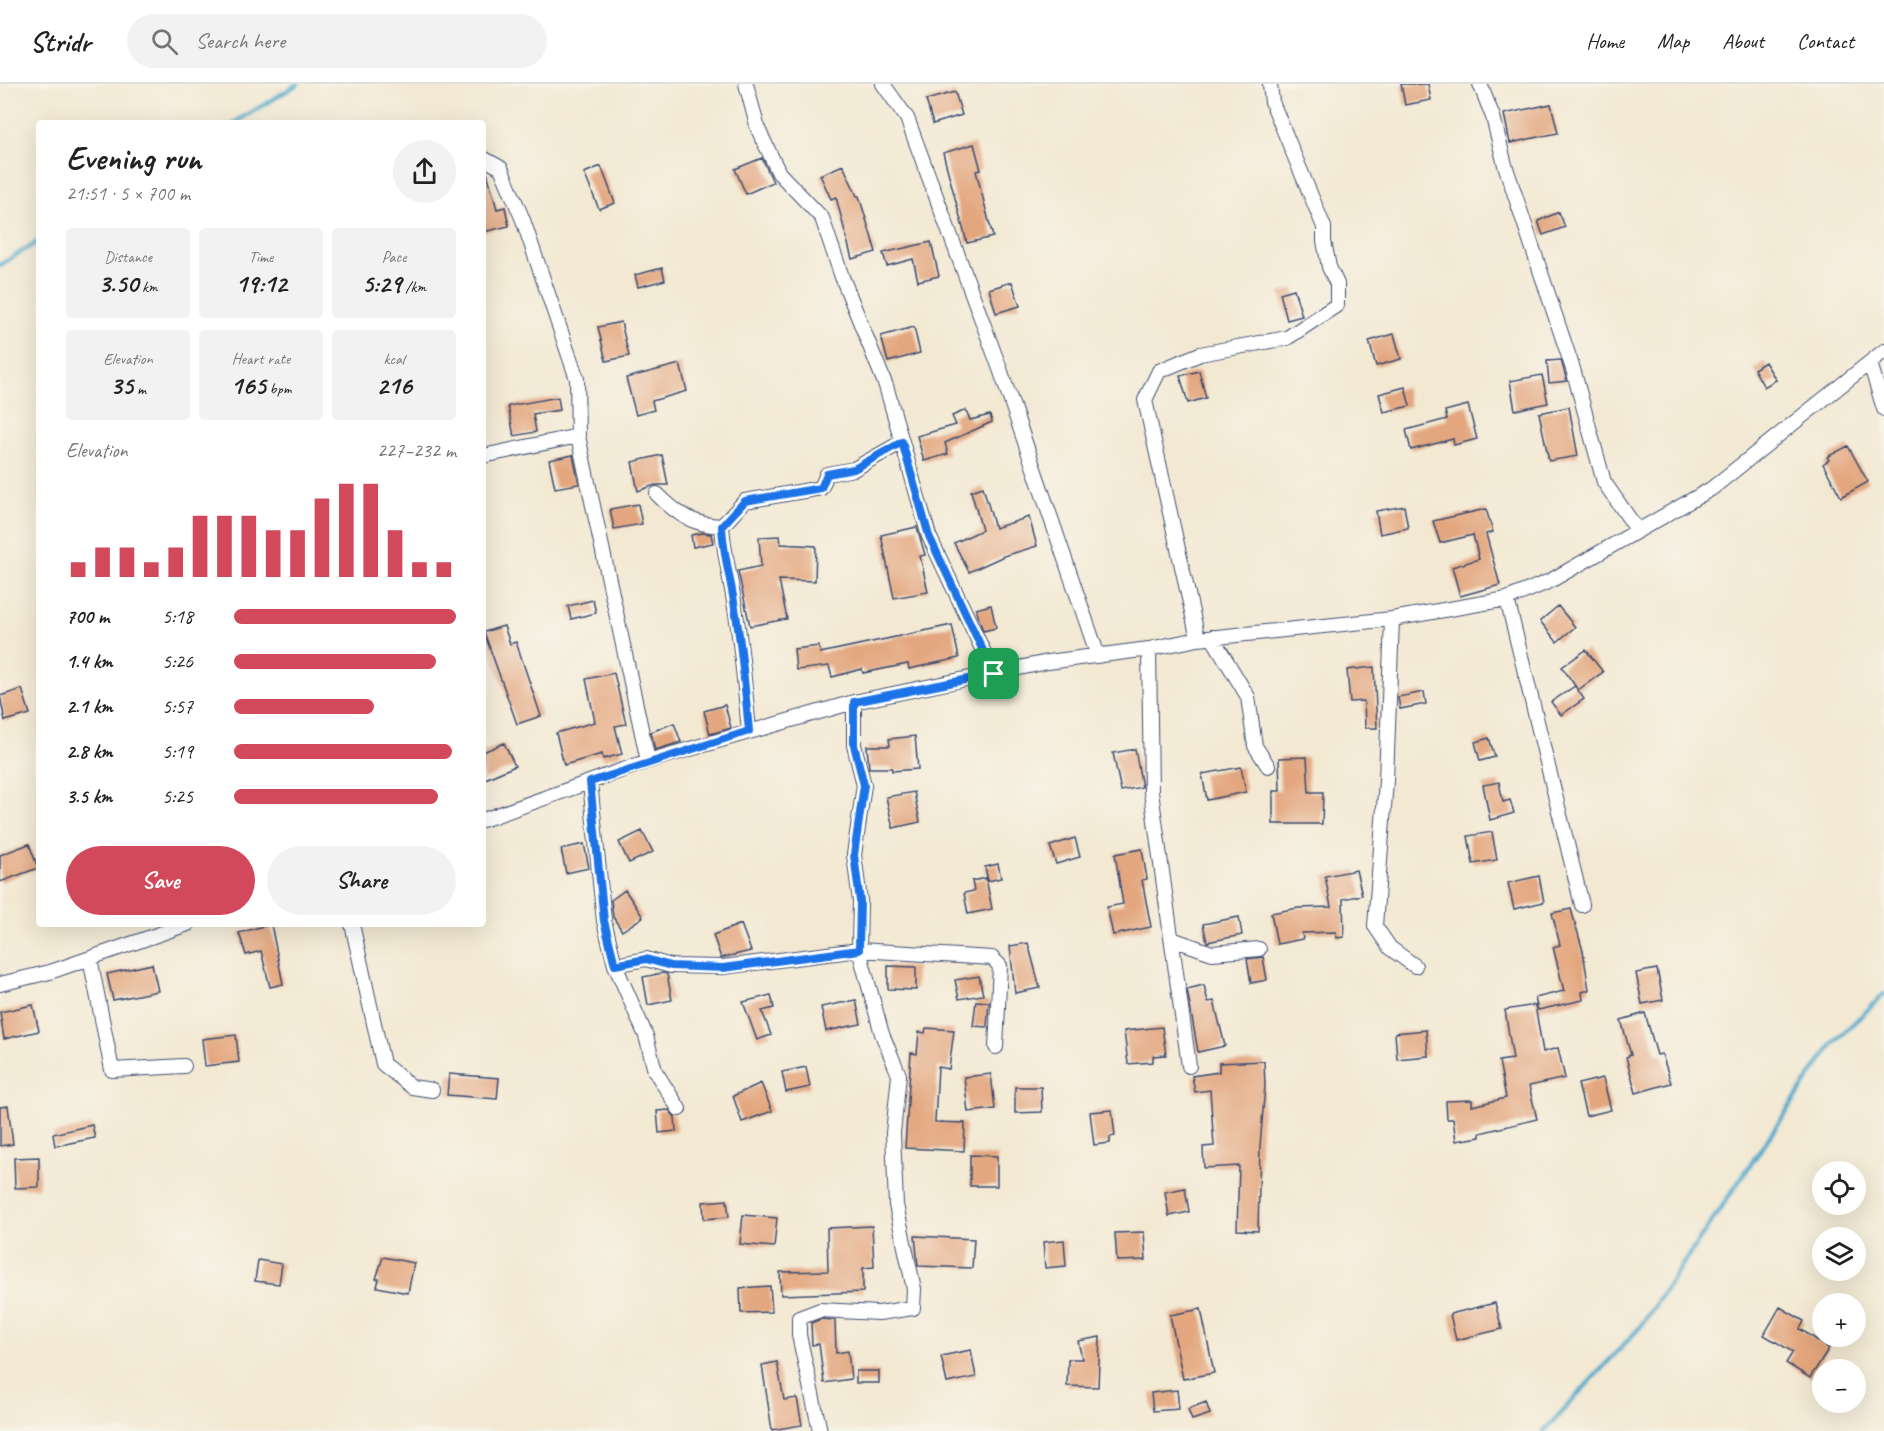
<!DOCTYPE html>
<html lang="en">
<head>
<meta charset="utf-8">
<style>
  :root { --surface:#fff; --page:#f2f2f2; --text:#222; --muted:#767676; --line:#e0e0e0; --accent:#d1495b }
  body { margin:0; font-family:Caveat,sans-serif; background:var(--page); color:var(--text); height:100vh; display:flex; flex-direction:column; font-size:22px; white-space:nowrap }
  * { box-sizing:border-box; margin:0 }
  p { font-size:20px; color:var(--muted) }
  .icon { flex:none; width:33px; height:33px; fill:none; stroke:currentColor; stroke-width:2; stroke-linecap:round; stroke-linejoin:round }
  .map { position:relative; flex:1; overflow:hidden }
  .panel { position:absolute; left:36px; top:36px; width:450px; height:807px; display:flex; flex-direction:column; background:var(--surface); border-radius:6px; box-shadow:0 6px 24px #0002 }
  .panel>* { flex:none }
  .controls { position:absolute; left:1812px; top:1077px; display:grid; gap:12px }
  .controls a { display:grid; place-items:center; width:54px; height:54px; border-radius:50%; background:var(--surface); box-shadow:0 6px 24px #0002; font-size:30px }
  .pin { position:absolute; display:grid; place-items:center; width:51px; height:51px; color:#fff; margin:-26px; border-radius:12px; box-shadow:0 3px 9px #0006 }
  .round { display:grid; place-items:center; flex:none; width:63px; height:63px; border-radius:32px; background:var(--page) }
  .summary { display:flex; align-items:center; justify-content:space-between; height:102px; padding:0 30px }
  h1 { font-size:33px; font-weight:700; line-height:45px }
  .metrics { display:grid; grid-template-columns:repeat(3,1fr); gap:9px; height:102px; padding:6px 30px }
  .metrics div { display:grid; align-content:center; border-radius:6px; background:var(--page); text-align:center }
  .metrics b { font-size:26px; font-weight:700 }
  .metrics small { font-size:16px; font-weight:400 }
  .metrics p { font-size:16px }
  .chart { height:168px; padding:12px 30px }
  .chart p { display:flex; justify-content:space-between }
  .chart svg { width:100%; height:108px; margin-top:6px; stroke:var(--accent); stroke-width:6 }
  .button { display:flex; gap:12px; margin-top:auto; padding:12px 30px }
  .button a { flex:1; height:69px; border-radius:36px; background:var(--accent); color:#fff; font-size:24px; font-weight:700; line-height:69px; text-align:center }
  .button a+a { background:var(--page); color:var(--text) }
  ul { padding:0 30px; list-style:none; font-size:20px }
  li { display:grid; grid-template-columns:96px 72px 1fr; align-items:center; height:45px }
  li i { height:15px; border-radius:8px; background:var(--accent) }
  header { display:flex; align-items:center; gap:36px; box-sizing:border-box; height:84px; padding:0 30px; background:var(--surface); border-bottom:2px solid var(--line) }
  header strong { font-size:28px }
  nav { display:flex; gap:33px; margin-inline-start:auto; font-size:21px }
  .search { width:420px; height:54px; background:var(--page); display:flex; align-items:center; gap:15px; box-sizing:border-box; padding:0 21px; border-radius:33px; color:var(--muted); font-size:22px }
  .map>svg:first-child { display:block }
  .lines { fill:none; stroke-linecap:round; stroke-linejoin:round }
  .stream { stroke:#4da9cb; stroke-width:4.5 }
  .building { fill:#e3a67e }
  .minor-casing { stroke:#3b4b70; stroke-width:16 }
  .minor { stroke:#fff; stroke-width:14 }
  .route-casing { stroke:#fff; stroke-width:12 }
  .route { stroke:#1a73e8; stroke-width:8 }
</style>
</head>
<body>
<header>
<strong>Stridr</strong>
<div class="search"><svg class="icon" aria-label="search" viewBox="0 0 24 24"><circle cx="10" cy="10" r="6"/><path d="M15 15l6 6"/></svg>Search here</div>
<nav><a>Home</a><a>Map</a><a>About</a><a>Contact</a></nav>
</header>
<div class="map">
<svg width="1884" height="1347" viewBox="0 0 1884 1347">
  <rect width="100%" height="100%" fill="#f7f3e8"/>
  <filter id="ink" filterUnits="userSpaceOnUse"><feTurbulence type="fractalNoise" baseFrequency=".0167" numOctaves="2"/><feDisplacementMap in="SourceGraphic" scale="12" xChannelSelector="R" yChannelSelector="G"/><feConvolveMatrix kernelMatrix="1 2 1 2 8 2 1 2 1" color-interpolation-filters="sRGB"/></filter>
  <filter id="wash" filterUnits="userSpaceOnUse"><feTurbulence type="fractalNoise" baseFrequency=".008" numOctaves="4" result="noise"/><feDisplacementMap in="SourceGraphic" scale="24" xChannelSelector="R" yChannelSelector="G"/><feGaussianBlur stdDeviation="1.35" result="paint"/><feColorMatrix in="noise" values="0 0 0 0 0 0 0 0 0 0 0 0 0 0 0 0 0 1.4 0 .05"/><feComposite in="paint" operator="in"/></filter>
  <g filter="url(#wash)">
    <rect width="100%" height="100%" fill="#f3e9d3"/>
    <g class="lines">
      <path class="stream" d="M234,39L298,0
        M0,181L39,157
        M1544,1347L1640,1243L1833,959L1884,910"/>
    </g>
    <g id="blocks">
      <path class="building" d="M1401,0H1428L1431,16L1405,21Z
        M955,8L962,31L933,40L926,16Z
        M1551,20L1558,49L1510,59L1504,30Z
        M974,60L981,86L976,87L993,153L967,159L943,69Z
        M762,74L773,98L746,110L735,85Z
        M843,81L857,112H859L876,168L852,175L836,113L831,115L820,91Z
        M601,82L615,119L599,125L584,89Z
        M487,89L497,125L505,123L509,142L483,148V90Z
        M1559,128L1565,143L1543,151L1538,137Z
        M931,158L939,192L918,197L913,175L887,182L883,169Z
        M662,184L665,196L638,203L635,191Z
        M1012,198L1020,222L996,229L989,205Z
        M1294,205L1302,232L1287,236L1280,209Z
        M621,238L629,272L606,277L598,243Z
        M914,243L920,269L888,278L881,252Z
        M1394,250L1401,275L1376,282L1369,257Z
        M1561,276L1567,297L1549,299L1547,277Z
        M1765,278L1776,296L1764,303L1754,285Z
        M680,280L687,307L652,317L654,326L636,331L626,294Z
        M1199,287L1206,314L1188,319L1180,292Z
        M1542,291L1548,319L1515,326L1510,297Z
        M1405,303L1410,322L1384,328L1379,310Z
        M558,313L560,326L533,330L536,348L514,352L508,322Z
        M1468,321L1477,355L1454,361L1453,355L1411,366L1406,346L1447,335L1445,327Z
        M1569,323L1578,372L1549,377L1539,329Z
        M966,326L970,336L990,331L992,338L945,359L948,370L924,377L917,352L956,341L952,332Z
        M1848,362L1868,398L1841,413L1823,380L1829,376L1827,373Z
        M573,371L579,400L555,404L549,376Z
        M662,371L668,401H655L638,407L632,378Z
        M983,403L995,444L1029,433L1037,462L1004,472L969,488L954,459L982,446L971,407Z
        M638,420L642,440L614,445L610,425Z
        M1404,422L1408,444L1380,450L1376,427Z
        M1486,425L1493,448L1486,450L1500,501L1460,512L1452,483L1479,475L1473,451L1440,459L1433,437Z
        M917,443L925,471L920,472L928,508L894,514L881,451Z
        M702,449L711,450L713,459L693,463L691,451Z
        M780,452L781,460L816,462L815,497L779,496L787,535L750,542L738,487L761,482L759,453Z
        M593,516L596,529L571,535L568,522Z
        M991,521L996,544L983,547L976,525Z
        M1558,522L1575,543L1557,558L1540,537Z
        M952,541L959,574L909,585L908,580L863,589L862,585L832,593L829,582L796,586L794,565L819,562L820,569Z
        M504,542L510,560L516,558L541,632L517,640L484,548Z
        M1586,566L1603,588L1578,606L1562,583Z
        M1374,583L1377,644H1365L1364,617L1350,618L1347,586Z
        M614,589L626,640L615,642L622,670L603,675L602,670L564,681L556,649L595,638L586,595Z
        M1575,602L1584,615L1561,631L1551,618Z
        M22,605L30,630L5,637L0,612Z
        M1424,608L1426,620L1400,625L1398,613Z
        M725,621L731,644L710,650L704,627Z
        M674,639L681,658L655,666L651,648Z
        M915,652L918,685L892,687V684H869L867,662H890L889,655Z
        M1489,654L1495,673L1480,677L1475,658Z
        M504,659L515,682L483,696V668Z
        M1135,665L1142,703L1121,707L1113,669Z
        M1307,673L1309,708H1323L1322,740H1273V707H1280L1279,674Z
        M1241,683L1246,708L1207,716L1202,690Z
        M1499,698L1503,718L1510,716L1514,729L1490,736L1483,701Z
        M914,708L920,738L893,744L886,713Z
        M642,747L653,768L629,779L619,758Z
        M1492,748L1497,776L1473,780L1468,752Z
        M1075,754L1080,773L1056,780L1050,762Z
        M29,760L38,784L0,798V771Z
        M584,760L589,784L566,789L561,765Z
        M1142,765L1147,795L1142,796L1151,843L1113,851L1107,823L1123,820L1115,770Z
        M998,780L1001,794L988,797L985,783Z
        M1356,786L1362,811L1343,815L1344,853L1337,854L1336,848L1302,849L1303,855L1277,860L1271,829L1298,824L1331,823L1325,792Z
        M1539,792L1544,818L1514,825L1508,799Z
        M986,794L992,825L968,830L964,809L974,807L972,797Z
        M625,806L643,833L622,847L613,833L611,816Z
        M1571,825L1583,867L1589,906L1582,908L1583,916L1538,926L1535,914L1564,907L1553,863L1560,861L1552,829Z
        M1239,833L1242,851L1207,858L1203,840Z
        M271,840L283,900L270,903L261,867L246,871L239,849Z
        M741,840L751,867L721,874L713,851Z
        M1028,859L1040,904L1015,909L1010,862Z
        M1263,873L1267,896L1251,899L1247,875Z
        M152,880L158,907L113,916L107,890Z
        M888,882L916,883V906L888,905Z
        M1657,885L1663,916L1642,920L1636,889Z
        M663,889L667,890L672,916L648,921L643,893Z
        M979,892L983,911L959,915L955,896Z
        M1204,901L1208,918L1214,917L1225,962L1198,968L1187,905Z
        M771,911L774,924L762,927L771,951L757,956L743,918Z
        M856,916L861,940L826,947L821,923Z
        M976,917L989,918L987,943L973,942Z
        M33,921L39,947L4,955L0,928Z
        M1535,921L1543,968L1558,964L1565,994L1529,1002L1537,1035L1480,1049V1053L1456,1057L1453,1035H1447L1446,1017L1472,1016V1022L1506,1014L1499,977L1513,975L1505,926Z
        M1645,929L1657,971L1662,970L1671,999L1636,1009L1626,973L1631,971L1621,936Z
        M1162,943L1166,971L1153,972V978L1128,980L1124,947Z
        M926,944L954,946L949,985L938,983L935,1038L965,1039L964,1067L905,1064L911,969L917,970L919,948L925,949Z
        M1426,946L1428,972L1397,975L1395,949Z
        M236,951L239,978L205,982L202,955Z
        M1264,977L1265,1002L1260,1062L1258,1147L1237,1146L1239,1082L1204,1084L1203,1063L1214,1062L1210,1006L1195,1008L1192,992L1219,988V979Z
        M806,983L810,1003L786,1008L782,988Z
        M449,990L499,994L497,1015L447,1011Z
        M991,990L995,1025L968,1028L964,993Z
        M1603,994L1611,1026L1586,1032L1578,1000Z
        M761,999L772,1027L742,1038L733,1012Z
        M1015,1003H1041L1042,1028L1015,1029Z
        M8,1022L13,1060L0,1062V1023Z
        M669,1026L675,1033L676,1047L659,1049L657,1027Z
        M1112,1026L1115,1052L1110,1053V1059L1094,1061L1090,1028Z
        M92,1041L95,1054L55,1062L53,1050Z
        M970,1071L997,1072V1102H970Z
        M39,1073V1103L15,1104L14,1074Z
        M1185,1104L1189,1128L1169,1132L1165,1108Z
        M727,1116L729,1133L704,1135L703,1118Z
        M743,1131L777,1134L774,1163L740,1160Z
        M872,1142L874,1183L863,1184V1208L781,1211L780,1188L828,1187L827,1144Z
        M1144,1148L1146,1176L1117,1177L1115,1149Z
        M915,1152L974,1155L972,1184L918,1182Z
        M1064,1156L1066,1182L1045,1184L1043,1158Z
        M383,1173L414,1179L408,1209L377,1203L379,1195H376Z
        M258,1176L282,1180L279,1200L255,1197Z
        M770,1202L772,1228L741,1229L740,1204Z
        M1495,1219L1502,1245L1456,1256L1450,1230Z
        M1780,1223L1804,1237L1800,1245L1829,1264L1810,1294L1786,1279L1793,1268L1764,1251Z
        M1201,1225L1214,1289L1183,1295L1170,1231Z
        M821,1235L835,1236L836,1269L848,1267L851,1295L824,1299L819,1260L812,1261L811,1239Z
        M1100,1253L1098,1303L1067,1302L1068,1275H1082L1078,1257Z
        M971,1266L976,1293L947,1299L941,1272Z
        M777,1278L784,1316L797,1314L802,1341L772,1346L762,1281Z
        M856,1287H879V1299H856Z
        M1177,1306L1179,1325L1153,1327L1151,1309Z
        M1206,1318L1210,1330L1192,1336L1188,1325Z"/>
    </g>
  </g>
  <g filter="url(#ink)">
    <use href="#blocks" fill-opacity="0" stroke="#3b4b70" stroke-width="1.5"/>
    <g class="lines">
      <defs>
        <path id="minor" d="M746,0L758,45L779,89L822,134L842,193L886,302L929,452L994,590
          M883,0L907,34L1000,285L1098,572
          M1480,0L1493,33L1505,81L1573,285L1604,398L1638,447
          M483,74L501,84L523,136L577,295L578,352L648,677
          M1870,279L1884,325
          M483,372L578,352
          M657,410C677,430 692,441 722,442L745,417L821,404L827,390L854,385L902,358
          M722,442C724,470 731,496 735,524C742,565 745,606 749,647
          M1507,515L1582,821
          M1392,535L1386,697L1375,842L1390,864L1415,882
          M1212,553L1248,613L1255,662L1268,682
          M1198,555L1145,316L1159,287L1200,270L1287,254L1337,221V200L1329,183L1324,157V143L1272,18L1270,0
          M1149,565L1151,708L1189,982
          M590,698L604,837L615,881L646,952L655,987L679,1025
          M483,736L648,677L854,618L1048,578L1149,565L1198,555L1392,535L1507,515L1550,497L1711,405L1884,267
          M352,840L383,980L412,1003L432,1006
          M1172,855L1212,869L1259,865
          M90,874L112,986L184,982
          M615,881L646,875L671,882L723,883L859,866L992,874L1000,882L996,963
          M0,900L50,888L188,840
          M820,1347L799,1251V1234L820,1226L879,1229L913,1224L914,1205L896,1121L893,1049L899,991L882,950L859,866L860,817L854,771L864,701L854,661V618"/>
      </defs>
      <use href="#minor" class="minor-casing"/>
      <use href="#minor" class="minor"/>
    </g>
  </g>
  <g class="lines" filter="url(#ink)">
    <defs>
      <path id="route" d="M902,358L929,452L994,590L854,618V661L864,701L854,771L860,817L859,866L723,884L671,882L646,875L615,881L604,837L590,698L749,647C745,606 742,565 735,524C731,496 723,470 722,442L745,417L821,404L827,390L854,385Z"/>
    </defs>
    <use href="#route" class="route-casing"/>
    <use href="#route" class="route"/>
  </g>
</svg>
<div class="controls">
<a><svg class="icon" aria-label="locate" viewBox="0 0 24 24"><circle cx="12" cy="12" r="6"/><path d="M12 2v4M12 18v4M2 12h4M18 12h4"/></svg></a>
<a><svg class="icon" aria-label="layers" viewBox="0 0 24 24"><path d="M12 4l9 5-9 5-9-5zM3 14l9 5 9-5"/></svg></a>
<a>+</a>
<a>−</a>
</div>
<div class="pin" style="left:994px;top:590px;background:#1e9e55"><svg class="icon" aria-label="arrive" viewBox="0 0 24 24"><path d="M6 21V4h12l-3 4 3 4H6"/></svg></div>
<section class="panel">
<div class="summary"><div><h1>Evening run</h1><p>21:51 · 5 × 700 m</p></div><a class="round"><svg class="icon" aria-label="share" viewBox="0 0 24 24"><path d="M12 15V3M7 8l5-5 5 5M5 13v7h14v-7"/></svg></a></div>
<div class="metrics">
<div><p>Distance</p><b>3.50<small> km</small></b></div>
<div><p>Time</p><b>19:12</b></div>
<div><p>Pace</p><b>5:29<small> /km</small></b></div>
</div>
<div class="metrics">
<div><p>Elevation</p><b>35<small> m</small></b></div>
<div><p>Heart rate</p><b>165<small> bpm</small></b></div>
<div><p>kcal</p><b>216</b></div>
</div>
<div class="chart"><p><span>Elevation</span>227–232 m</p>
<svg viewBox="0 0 160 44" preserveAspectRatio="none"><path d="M5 44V38M15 44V32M25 44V32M35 44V38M45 44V32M55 44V19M65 44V19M75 44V19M85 44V25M95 44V25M105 44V12M115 44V6M125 44V6M135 44V25M145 44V38M155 44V38"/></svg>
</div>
<ul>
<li><b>700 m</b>5:18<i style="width:100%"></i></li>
<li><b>1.4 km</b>5:26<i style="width:91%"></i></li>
<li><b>2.1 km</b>5:57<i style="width:63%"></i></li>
<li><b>2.8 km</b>5:19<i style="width:98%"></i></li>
<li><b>3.5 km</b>5:25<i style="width:92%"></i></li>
</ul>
<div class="button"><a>Save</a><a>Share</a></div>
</section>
</div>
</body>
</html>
